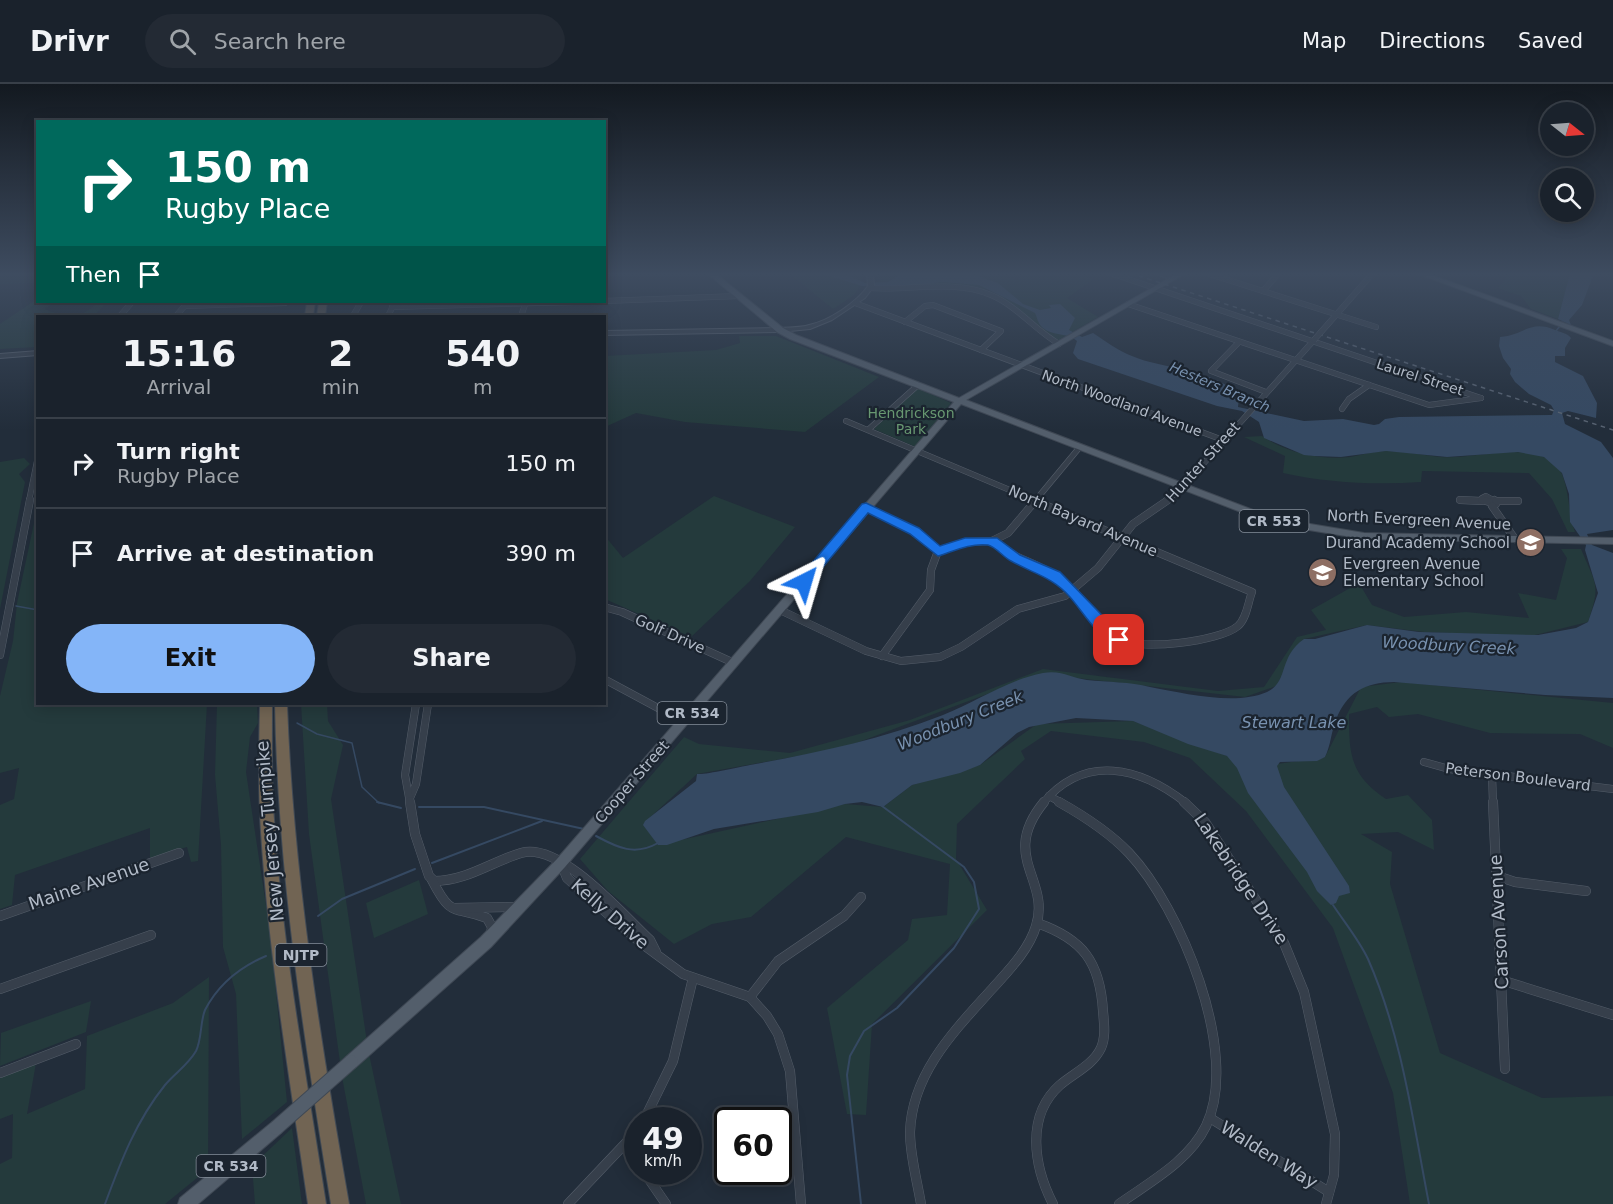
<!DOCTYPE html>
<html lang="en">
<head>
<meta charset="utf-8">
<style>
	body { margin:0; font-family:"DejaVu Sans",sans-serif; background:#232a34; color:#f1f3f6; height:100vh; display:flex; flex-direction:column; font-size:22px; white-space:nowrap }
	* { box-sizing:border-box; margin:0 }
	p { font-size:20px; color:#9fa4a9 }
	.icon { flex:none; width:33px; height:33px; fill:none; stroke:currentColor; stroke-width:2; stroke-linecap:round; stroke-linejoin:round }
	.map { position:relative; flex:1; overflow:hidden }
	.sheet { position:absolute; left:36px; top:231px; width:570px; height:390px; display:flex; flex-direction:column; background:#1a222c; border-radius:0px; box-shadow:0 3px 15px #0003,0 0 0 2px #383f48 }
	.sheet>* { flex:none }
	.guide { position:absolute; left:36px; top:36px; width:570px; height:183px; border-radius:0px; box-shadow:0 3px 15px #0003,0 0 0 2px #383f48; background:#00695c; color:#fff; overflow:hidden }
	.needle { width:39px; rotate:107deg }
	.tools { position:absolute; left:1540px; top:18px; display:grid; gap:12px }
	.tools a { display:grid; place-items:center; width:54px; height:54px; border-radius:50%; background:#1a222c; box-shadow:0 3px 15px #0003,0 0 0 2px #383f48; font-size:30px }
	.speed { position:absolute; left:624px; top:1023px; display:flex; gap:12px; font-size:30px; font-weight:700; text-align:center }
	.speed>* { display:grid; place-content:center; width:78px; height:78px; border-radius:50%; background:#1a222c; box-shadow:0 3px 15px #0003,0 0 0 2px #383f48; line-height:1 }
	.speed small { font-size:15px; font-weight:400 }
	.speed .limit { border:3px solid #111; border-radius:9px; background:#fff; color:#111 }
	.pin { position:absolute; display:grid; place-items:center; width:51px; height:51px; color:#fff; margin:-26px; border-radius:12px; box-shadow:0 3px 9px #0006 }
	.me { position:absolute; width:66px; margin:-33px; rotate:40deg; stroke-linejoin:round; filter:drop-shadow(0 0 4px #0008) }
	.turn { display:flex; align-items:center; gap:21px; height:126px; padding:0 30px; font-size:27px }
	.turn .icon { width:78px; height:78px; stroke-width:2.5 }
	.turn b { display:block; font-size:42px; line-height:51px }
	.then { display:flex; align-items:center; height:57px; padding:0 30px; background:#0003; gap:12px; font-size:22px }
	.eta { display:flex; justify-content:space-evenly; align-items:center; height:102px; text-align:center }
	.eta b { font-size:36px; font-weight:700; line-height:42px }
	.primary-button { display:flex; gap:12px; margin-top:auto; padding:12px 30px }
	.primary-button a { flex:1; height:69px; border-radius:36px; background:#84b5f8; color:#111; font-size:24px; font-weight:700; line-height:69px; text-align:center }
	.primary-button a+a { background:#232a34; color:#f1f3f6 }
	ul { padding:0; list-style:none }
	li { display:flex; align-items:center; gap:18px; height:90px; padding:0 30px; border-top:2px solid #383f48 }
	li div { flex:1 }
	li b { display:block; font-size:22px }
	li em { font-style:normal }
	header { display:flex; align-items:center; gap:36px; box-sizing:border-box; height:84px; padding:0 30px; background:#1a222c; border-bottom:2px solid #383f48 }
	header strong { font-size:28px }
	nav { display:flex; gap:33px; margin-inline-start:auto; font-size:21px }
	.search { width:420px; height:54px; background:#232a34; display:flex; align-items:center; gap:15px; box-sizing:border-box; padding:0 21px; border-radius:33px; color:#9fa4a9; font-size:22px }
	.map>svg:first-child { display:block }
	.green { fill:#243a3c }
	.water { fill:#354962 }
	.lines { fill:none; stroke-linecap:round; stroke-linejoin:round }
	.stream-far1 { stroke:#354962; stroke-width:1.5 }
	.stream { stroke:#354962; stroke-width:2 }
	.minor-far2-casing { stroke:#545d69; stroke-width:6 }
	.minor-far1-casing { stroke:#545d69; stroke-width:8 }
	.minor-casing { stroke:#545d69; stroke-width:10 }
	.tertiary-casing { stroke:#545d69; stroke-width:2 }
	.primary-casing { stroke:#3f4854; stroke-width:2 }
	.motorway-casing { stroke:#414a55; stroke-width:2 }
	.minor-far2 { stroke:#363f4b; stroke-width:5 }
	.minor-far1 { stroke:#363f4b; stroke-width:7 }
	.minor { stroke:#363f4b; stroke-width:9 }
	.tertiary { fill:#363f4b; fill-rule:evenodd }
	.primary { fill:#535e6b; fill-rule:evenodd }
	.motorway { fill:#716453; fill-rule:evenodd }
	.rail { stroke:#586372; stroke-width:1.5; stroke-dasharray:4.5 4.5; stroke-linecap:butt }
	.minor-bridge-casing { stroke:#545d69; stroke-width:6; stroke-linecap:butt }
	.primary-bridge-casing { stroke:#3f4854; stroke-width:16; stroke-linecap:butt }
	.minor-bridge { stroke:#363f4b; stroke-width:5 }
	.primary-bridge { stroke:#535e6b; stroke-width:14 }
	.route { fill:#1a73e8; stroke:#114b97; stroke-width:1.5 }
	.labels { text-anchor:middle; stroke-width:4.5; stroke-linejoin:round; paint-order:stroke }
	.far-street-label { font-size:14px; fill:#b1bac7; stroke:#1b242f }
	.far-water-label { font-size:14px; font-style:italic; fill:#7891af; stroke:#1b242f }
	.far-park-label { font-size:14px; fill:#689871; stroke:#1b242f }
	.shield { fill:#1b242f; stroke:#848d99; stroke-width:1.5 }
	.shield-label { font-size:14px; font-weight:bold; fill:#b1bac7 }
	.street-label { font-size:15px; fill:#b1bac7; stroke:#1b242f }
	.poi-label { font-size:15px; fill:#b1bac7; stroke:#1b242f; text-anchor:end }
	.water-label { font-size:16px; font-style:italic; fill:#7891af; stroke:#1b242f }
	.near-street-label { font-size:18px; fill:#b1bac7; stroke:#1b242f }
</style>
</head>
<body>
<header>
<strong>Drivr</strong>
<div class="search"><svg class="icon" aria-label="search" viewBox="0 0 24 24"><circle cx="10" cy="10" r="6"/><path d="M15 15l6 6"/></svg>Search here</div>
<nav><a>Map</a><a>Directions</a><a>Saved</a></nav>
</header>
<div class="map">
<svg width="1613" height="1120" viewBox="0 0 1613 1120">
	<rect width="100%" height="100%" fill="#222d3a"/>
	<g class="green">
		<polygon points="0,189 37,189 37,199 0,200"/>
		<path d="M 789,189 L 855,189 L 862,191 C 862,210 847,215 833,225 Z"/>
		<polygon points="889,189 983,189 1018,196 1025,189 1057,189 1076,195 1082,191 1094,195 1067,214 1098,233 1057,257 997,210 988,206 958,201 909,206 879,204 880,191"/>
		<polygon points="1505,189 1570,189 1558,235 1531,225 1521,212 1498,204 1509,191"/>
		<path d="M 37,215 L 38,218 L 55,218 L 45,225 C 56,230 71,234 83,229 C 93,225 95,217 107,218 L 94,232 L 38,232 L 37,263 L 0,265 L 0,240 Z"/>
		<polygon points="739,252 776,252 879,293 805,348 685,338 636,329 605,343 605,272 716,266 740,259"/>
		<polygon points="918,304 951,319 916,363 874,345"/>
		<path d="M 1262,352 C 1287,369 1320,376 1350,373 C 1362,371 1373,367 1386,367 C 1404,367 1422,371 1441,373 C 1474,376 1532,355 1557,382 C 1569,395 1568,430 1575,448 L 1568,448 L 1552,415 L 1529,389 L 1422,387 L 1421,398 C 1375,401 1328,399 1283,389 L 1285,372 L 1244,353 Z"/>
		<polygon points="24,374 30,380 19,390 25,398 0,525 0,378"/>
		<polygon points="714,412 795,443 750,497 691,553 605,515 605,452 623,474"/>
		<polygon points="37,425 38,620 207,620 198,777 191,778 187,763 150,774 150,744 15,791 12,821 0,825 0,721 14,715 19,684 0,689 0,612 13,557 17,519"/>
		<path d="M 1561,465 L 1581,465 C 1596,501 1601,500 1588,538 L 1531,552 L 1424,548 L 1367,541 L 1304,555 L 1276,602 L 1245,613 L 1041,590 L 843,664 L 697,690 L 644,739 L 658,761 L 845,720 L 883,723 L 912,701 L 980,681 L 1037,640 L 1133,637 L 1227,672 L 1278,680 L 1325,673 L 1361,603 L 1401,598 L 1613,619 L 1613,664 L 1580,650 L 1490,649 L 1418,630 L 1389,633 L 1377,623 L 1349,630 C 1349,670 1350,691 1386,715 L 1408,711 L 1432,736 L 1434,766 L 1398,748 L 1361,750 L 1392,768 L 1390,800 L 1440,969 L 1542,1014 L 1613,1012 L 1613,1120 L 1410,1120 L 1393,1009 L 1333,844 L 1246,727 L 1190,674 L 1144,658 L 1051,647 L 1021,667 L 1025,675 L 957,740 L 956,775 L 987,826 L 872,940 L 866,1031 L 847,1030 L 827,924 L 908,856 L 912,835 L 947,831 L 950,780 L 846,753 L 751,833 L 712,840 L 674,860 L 608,807 L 580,775 L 684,653 L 699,660 L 790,669 L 910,636 L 1043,585 L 1218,607 L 1264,603 L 1297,553 L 1326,546 L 1311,526 L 1359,499 L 1372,521 L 1404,533 L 1466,528 L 1529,534 L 1518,509 L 1556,516 L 1567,474 Z"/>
		<polygon points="217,620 257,620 258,639 250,653 246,688 270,848 287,1018 242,1055 236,910 223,863 221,761 215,691"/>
		<polygon points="301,620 327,620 328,637 343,661 331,715 368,965 401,1120 366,1120 342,993 309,750"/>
		<polygon points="419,796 428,830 374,854 366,819"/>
		<polygon points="209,893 208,1085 165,1120 0,1120 0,1080 12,1074 13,1030 0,1035 0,992 36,979 27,1030 85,1005 87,952 173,919"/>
		<polygon points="91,917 86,948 0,982 1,949"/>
		<polygon points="292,1044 302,1120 255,1120 252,1082"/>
	</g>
	<g class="water">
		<path d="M 820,189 L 843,189 L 865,199 L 888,198 L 903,189 L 972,190 L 998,199 L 1023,220 L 1040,226 L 1051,224 L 1049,221 L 1060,220 L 1075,234 L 1069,246 L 1082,253 L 1093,249 C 1105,257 1119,267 1132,272 C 1161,285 1221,286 1239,313 L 1238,323 L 1304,337 L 1343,335 L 1374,341 L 1379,340 L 1385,335 L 1399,333 L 1552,331 L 1554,326 L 1551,321 L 1529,310 L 1515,298 L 1510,290 L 1511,285 L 1503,274 L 1499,262 L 1500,253 C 1523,252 1530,235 1555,246 C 1562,249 1567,249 1571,254 L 1565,264 L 1565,272 L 1555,272 L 1555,278 L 1583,292 L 1597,319 L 1596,334 L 1568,327 L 1562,329 L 1565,340 L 1601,358 L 1613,374 L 1613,446 L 1587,450 L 1592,461 L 1613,469 L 1613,614 L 1545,611 L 1394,598 C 1365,598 1346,609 1336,636 C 1331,648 1331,661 1325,673 L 1317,677 L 1280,678 L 1277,682 L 1284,703 L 1349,802 L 1350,809 L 1339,812 L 1336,819 L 1331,821 L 1317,807 L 1307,788 L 1248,709 L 1237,684 L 1227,672 L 1188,660 L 1133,637 L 1076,634 L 1029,643 L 1017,649 L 980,681 L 960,689 L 912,701 L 883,723 L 862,718 L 845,720 L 818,728 L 714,745 L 667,761 L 658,761 L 643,741 L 645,737 L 696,697 L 697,690 C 705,691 739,683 750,681 C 815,669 880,656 943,631 C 976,618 1007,596 1043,589 C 1063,586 1070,594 1087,596 C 1108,598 1130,598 1150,603 C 1183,609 1235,622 1267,608 C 1289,598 1278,573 1304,555 L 1315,555 L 1367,541 L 1419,548 L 1538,551 L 1576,544 L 1588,538 L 1598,509 L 1585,466 L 1586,461 L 1570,438 L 1569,410 L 1562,389 L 1544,373 L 1518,368 L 1447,373 L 1386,367 L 1341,373 L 1314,372 L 1304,371 L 1264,354 L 1259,338 L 1242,327 L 1217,322 L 1078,275 L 1073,269 L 1077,257 C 1068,248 1051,253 1041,242 C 1038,239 1037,233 1035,229 L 979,201 L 941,198 L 923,201 L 862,202 Z"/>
		<polygon points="1570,189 1594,189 1582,221 1569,236 1571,241 1558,235"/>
	</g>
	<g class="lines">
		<g class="stream-far1">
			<polyline points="1556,247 1563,238"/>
			<polyline points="16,522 38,526"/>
			<polyline points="247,620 254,621"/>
			<polyline points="297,639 317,650 352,659 362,703 379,719"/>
		</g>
		<g class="stream">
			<polyline points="377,718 401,724"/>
			<polyline points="419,723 484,723 584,745"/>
			<path d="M 596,752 C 618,764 635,772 658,759"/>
			<polyline points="432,779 542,737"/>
			<path d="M 1333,821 C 1345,839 1359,856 1368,875 C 1402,952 1413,1038 1429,1120"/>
			<polyline points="318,832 342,815 415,785"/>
			<path d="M 105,1120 C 121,1077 136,1037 165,1001 C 175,989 188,981 196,967 C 202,955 200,938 205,926 C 218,901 240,883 266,872"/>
			<polyline points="861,1120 847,991 850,972 864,947 897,924 954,864 979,825 974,798 964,783 882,722"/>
		</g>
		<defs>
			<g id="minor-far2">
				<polyline points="1110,189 1481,314"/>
				<polyline points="1206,189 1376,243"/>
				<path d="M 870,204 C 910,207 953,195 991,211 C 1017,222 1035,246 1059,260"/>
				<polyline points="1263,207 1279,189"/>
				<polyline points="604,217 739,212"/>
				<polyline points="855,219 1223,356"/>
				<polyline points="1128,220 1429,321 1481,314"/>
				<polyline points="184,222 285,219"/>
				<polyline points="392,223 575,218"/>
				<polyline points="120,232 132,218"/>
				<polyline points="176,232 188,218"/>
				<polyline points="353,232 361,218"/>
				<polyline points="388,232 395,218"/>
				<polyline points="521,232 526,218"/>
				<polyline points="905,238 925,222 933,221 1001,247 981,266"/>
				<polyline points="1321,248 1373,189"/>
				<polyline points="1239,258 1211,287 1266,308"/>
				<polyline points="1342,325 1349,315 1369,301"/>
				<polyline points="846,337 1036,417"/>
				<polyline points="869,345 918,301"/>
				<polyline points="1460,416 1482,417"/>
				<polyline points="29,417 38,372"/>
				<polyline points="1035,417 1079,364"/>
				<polyline points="1165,417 1177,409 1314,256"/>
				<polyline points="1483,417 1482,414 1486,412 1495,417"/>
				<polyline points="1496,417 1518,417"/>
			</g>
			<g id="minor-far1">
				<polyline points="1460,416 1482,417"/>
				<polyline points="1482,416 1496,420 1494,416"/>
				<polyline points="1496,417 1518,417"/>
				<polyline points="1492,422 1515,455"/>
				<polyline points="866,423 915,447 938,467 965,458 992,457 1008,449 1036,416"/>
				<path d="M 992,457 C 1011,474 1036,478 1056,492 C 1080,509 1091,540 1117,555 C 1139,567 1219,558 1238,542 C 1247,534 1248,518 1252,508 L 1033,416"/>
				<polyline points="604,523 622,528 734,579"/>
				<polyline points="780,526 866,567 901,577 940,573 961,563 1018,525 1065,512 1098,484 1133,440 1168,416"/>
				<polyline points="0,571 30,416"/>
				<polyline points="882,572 930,506 931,486 938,467"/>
				<polyline points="604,595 684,638"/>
				<polyline points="1424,678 1449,685 1613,705"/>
				<polyline points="1492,691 1493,719"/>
				<polyline points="1049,712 1062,719"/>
				<polyline points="410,714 416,700 428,620"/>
				<polyline points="410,719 405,691 416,620"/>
				<path d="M 1043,719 C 1085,669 1140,683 1186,719"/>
			</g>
			<g id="minor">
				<path d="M 410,718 L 415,750 L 429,792 L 434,797 C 466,797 491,778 521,769 C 560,757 623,831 650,856 L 656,868"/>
				<path d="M 1059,718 C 1084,732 1109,748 1129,769 C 1180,823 1241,969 1206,1042 C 1189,1077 1150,1098 1119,1120"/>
				<polyline points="1184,718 1205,738 1284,859 1304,908 1335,1050 1334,1091 1326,1120"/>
				<polyline points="1493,718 1505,985"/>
				<polyline points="561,779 567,794 641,859 683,890 750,913 767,932 778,950 790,987 801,1120"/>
				<polyline points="1497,792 1515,798 1586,807"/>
				<path d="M 432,796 C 452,835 453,821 487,834 L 492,843 L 491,850"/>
				<polyline points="454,824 516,823"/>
				<polyline points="0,832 179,769"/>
				<path d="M 1037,839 C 1083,855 1100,878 1103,927 C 1104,939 1106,953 1101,964 C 1093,981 1074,989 1060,1001 C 1025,1032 1034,1083 1053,1120"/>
				<polyline points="1501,896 1613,931"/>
				<polyline points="0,905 151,851"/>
				<polyline points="750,913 778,877 844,832 861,813"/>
				<polyline points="0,989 76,960"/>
				<polyline points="1210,1034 1329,1108"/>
				<polyline points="644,1036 673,977 693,894"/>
				<polyline points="625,1064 638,1080"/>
				<polyline points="644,1088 666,1120"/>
				<polyline points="568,1120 638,1046"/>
				<path d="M 921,1120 C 917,1096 910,1072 910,1048 C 912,989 955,946 992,905 C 1008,887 1029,866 1036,842 C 1051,795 999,773 1044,718"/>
			</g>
			<g id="tertiary">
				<path d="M 867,189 L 873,189 L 874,202 L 865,214 L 832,236 L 810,245 L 780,248 L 604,251 L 604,247 L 780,244 C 789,243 800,244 809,241 C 829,237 857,218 868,202 Z"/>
				<polygon points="1155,189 1163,189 1176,195 1171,196"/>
				<polygon points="38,267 38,271 0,274 0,270"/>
			</g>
			<g id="primary">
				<polygon points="707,189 715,189 783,244 796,251 959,314 1178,189 1186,189 966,316 1274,434 1364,449 1613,454 1613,460 1364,455 1272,440 961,320 565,783 491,863 356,983 351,985 346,983 344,978 346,973 481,853 557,775 954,318 790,255 777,248"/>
				<polygon points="1416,189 1426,189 1613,257 1613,262"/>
				<polygon points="276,1036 281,1039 284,1044 281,1049 198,1120 178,1120 180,1114 271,1039"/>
			</g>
			<g id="motorway">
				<polygon points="307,218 315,218 313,232 305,232"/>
				<polygon points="319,218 327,218 325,232 317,232"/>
				<path d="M 260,620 L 272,620 C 272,663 271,705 275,748 C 284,873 307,996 326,1120 L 308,1120 C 290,996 269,873 261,748 C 258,705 259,663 260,620 Z"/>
				<path d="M 275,620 L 287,620 C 293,789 320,954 349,1120 L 331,1120 C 304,954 278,789 275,620 Z"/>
			</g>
		</defs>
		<use href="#minor-far2" class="minor-far2-casing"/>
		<use href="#minor-far1" class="minor-far1-casing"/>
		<use href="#minor" class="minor-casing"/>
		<use href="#tertiary" class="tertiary-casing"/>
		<use href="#primary" class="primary-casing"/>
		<use href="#motorway" class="motorway-casing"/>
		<use href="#minor-far2" class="minor-far2"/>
		<use href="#minor-far1" class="minor-far1"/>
		<use href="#minor" class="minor"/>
		<use href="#tertiary" class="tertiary"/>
		<use href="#primary" class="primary"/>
		<use href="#motorway" class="motorway"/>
		<polyline class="rail" points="1130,189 1613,346"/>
		<defs>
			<polyline id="minor-bridge" points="1314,256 1321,248"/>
			<polyline id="primary-bridge" points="276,1044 351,978"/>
		</defs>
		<use href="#minor-bridge" class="minor-bridge-casing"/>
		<use href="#primary-bridge" class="primary-bridge-casing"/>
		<use href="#minor-bridge" class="minor-bridge"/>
		<use href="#primary-bridge" class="primary-bridge"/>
	</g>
	<linearGradient id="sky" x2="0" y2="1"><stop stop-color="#131920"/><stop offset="0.55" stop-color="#3e4c60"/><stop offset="1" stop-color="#3e4c60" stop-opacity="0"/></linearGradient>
	<rect width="1613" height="346" fill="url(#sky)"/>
	<path class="route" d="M 866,419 L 919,444 L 940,462 L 965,454 L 997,454 L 1020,471 L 1060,488 L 1126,556 L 1119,562 C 1098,555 1084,529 1070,513 C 1053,493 1032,489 1011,477 C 1003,473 996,463 988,461 C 970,459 954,467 938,472 L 910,450 L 868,429 L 808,501 L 799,501 L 799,494 L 862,420 Z"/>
	<defs>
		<symbol id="school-disc" viewBox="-11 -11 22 22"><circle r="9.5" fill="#8d6e63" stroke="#1b242f"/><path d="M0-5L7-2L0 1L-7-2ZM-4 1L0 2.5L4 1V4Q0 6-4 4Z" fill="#fff"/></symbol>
	</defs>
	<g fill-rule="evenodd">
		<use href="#school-disc" x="1514" y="442" width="33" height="33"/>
		<use href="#school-disc" x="1306" y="472" width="33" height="33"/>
	</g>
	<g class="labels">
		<g class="far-street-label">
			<text transform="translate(1420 293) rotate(18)" y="5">Laurel Street</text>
			<text transform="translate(1122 319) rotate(20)" y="5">North Woodland Avenue</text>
		</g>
		<g class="far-water-label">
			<text transform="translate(1220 303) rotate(23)" y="5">Hesters Branch</text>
		</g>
		<g class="far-park-label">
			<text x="911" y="334">Hendrickson<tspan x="911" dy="16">Park</tspan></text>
		</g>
		<g class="shield">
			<rect x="1239.5" y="426" width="69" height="22" rx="4.5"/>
			<rect x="657.5" y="618" width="69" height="22" rx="4.5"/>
			<rect x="275.5" y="860" width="51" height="22" rx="4.5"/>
			<rect x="196.5" y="1071" width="69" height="22" rx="4.5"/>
		</g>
		<g class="shield-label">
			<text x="1274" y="442">CR 553</text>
			<text x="692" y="634">CR 534</text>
			<text x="301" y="876">NJTP</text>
			<text x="231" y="1087">CR 534</text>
		</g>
		<g class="street-label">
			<text transform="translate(1203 378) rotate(-48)" y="5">Hunter Street</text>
			<text transform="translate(1419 436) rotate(3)" y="5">North Evergreen Avenue</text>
			<text transform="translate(1083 437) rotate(23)" y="5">North Bayard Avenue</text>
			<text transform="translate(670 550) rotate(24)" y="5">Golf Drive</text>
			<text transform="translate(1518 693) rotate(7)" y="5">Peterson Boulevard</text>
			<text transform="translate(632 698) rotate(-49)" y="5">Cooper Street</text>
		</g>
		<g class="poi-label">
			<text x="1510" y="464">Durand Academy School</text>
			<text x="1343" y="485" text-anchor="start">Evergreen Avenue<tspan x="1343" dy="17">Elementary School</tspan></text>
		</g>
		<g class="water-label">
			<text transform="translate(1449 561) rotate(3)" y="6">Woodbury Creek</text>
			<text transform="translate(960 636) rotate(-22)" y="6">Woodbury Creek</text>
			<text x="1294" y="644">Stewart Lake</text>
		</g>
		<g class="near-street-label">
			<text transform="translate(270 747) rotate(-95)" y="6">New Jersey Turnpike</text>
			<text transform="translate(1241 795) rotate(56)" y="6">Lakebridge Drive</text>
			<text transform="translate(89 800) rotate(-19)" y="6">Maine Avenue</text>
			<text transform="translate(610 830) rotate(41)" y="6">Kelly Drive</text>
			<text transform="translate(1499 838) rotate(-93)" y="6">Carson Avenue</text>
			<text transform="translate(1269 1071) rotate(32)" y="6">Walden Way</text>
		</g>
	</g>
</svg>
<div class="tools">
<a><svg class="needle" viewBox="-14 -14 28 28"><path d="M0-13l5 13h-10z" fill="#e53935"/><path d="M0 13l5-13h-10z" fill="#9fa4a9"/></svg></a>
<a><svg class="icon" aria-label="search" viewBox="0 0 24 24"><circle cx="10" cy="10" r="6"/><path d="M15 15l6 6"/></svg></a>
</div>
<div class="speed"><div>49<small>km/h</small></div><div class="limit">60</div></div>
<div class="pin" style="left:1119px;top:556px;background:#d93025"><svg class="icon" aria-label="arrive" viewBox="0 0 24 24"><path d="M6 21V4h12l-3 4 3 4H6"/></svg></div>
<svg class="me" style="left:804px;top:498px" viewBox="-20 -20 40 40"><path d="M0-17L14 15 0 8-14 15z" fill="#1a73e8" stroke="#fff" stroke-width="4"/></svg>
<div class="guide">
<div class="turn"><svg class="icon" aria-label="right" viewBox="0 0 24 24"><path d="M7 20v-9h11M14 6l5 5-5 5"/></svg><div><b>150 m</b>Rugby Place</div></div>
<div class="then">Then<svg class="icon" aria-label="arrive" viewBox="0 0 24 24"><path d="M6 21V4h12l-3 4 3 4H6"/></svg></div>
</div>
<section class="sheet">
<div class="eta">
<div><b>15:16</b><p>Arrival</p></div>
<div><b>2</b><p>min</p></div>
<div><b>540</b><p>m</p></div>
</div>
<ul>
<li><svg class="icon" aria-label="right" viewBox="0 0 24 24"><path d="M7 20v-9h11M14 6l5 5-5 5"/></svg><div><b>Turn right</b><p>Rugby Place</p></div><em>150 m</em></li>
<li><svg class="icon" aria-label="arrive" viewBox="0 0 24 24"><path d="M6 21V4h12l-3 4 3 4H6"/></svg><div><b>Arrive at destination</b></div><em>390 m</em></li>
</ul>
<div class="primary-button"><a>Exit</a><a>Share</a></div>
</section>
</div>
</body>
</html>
